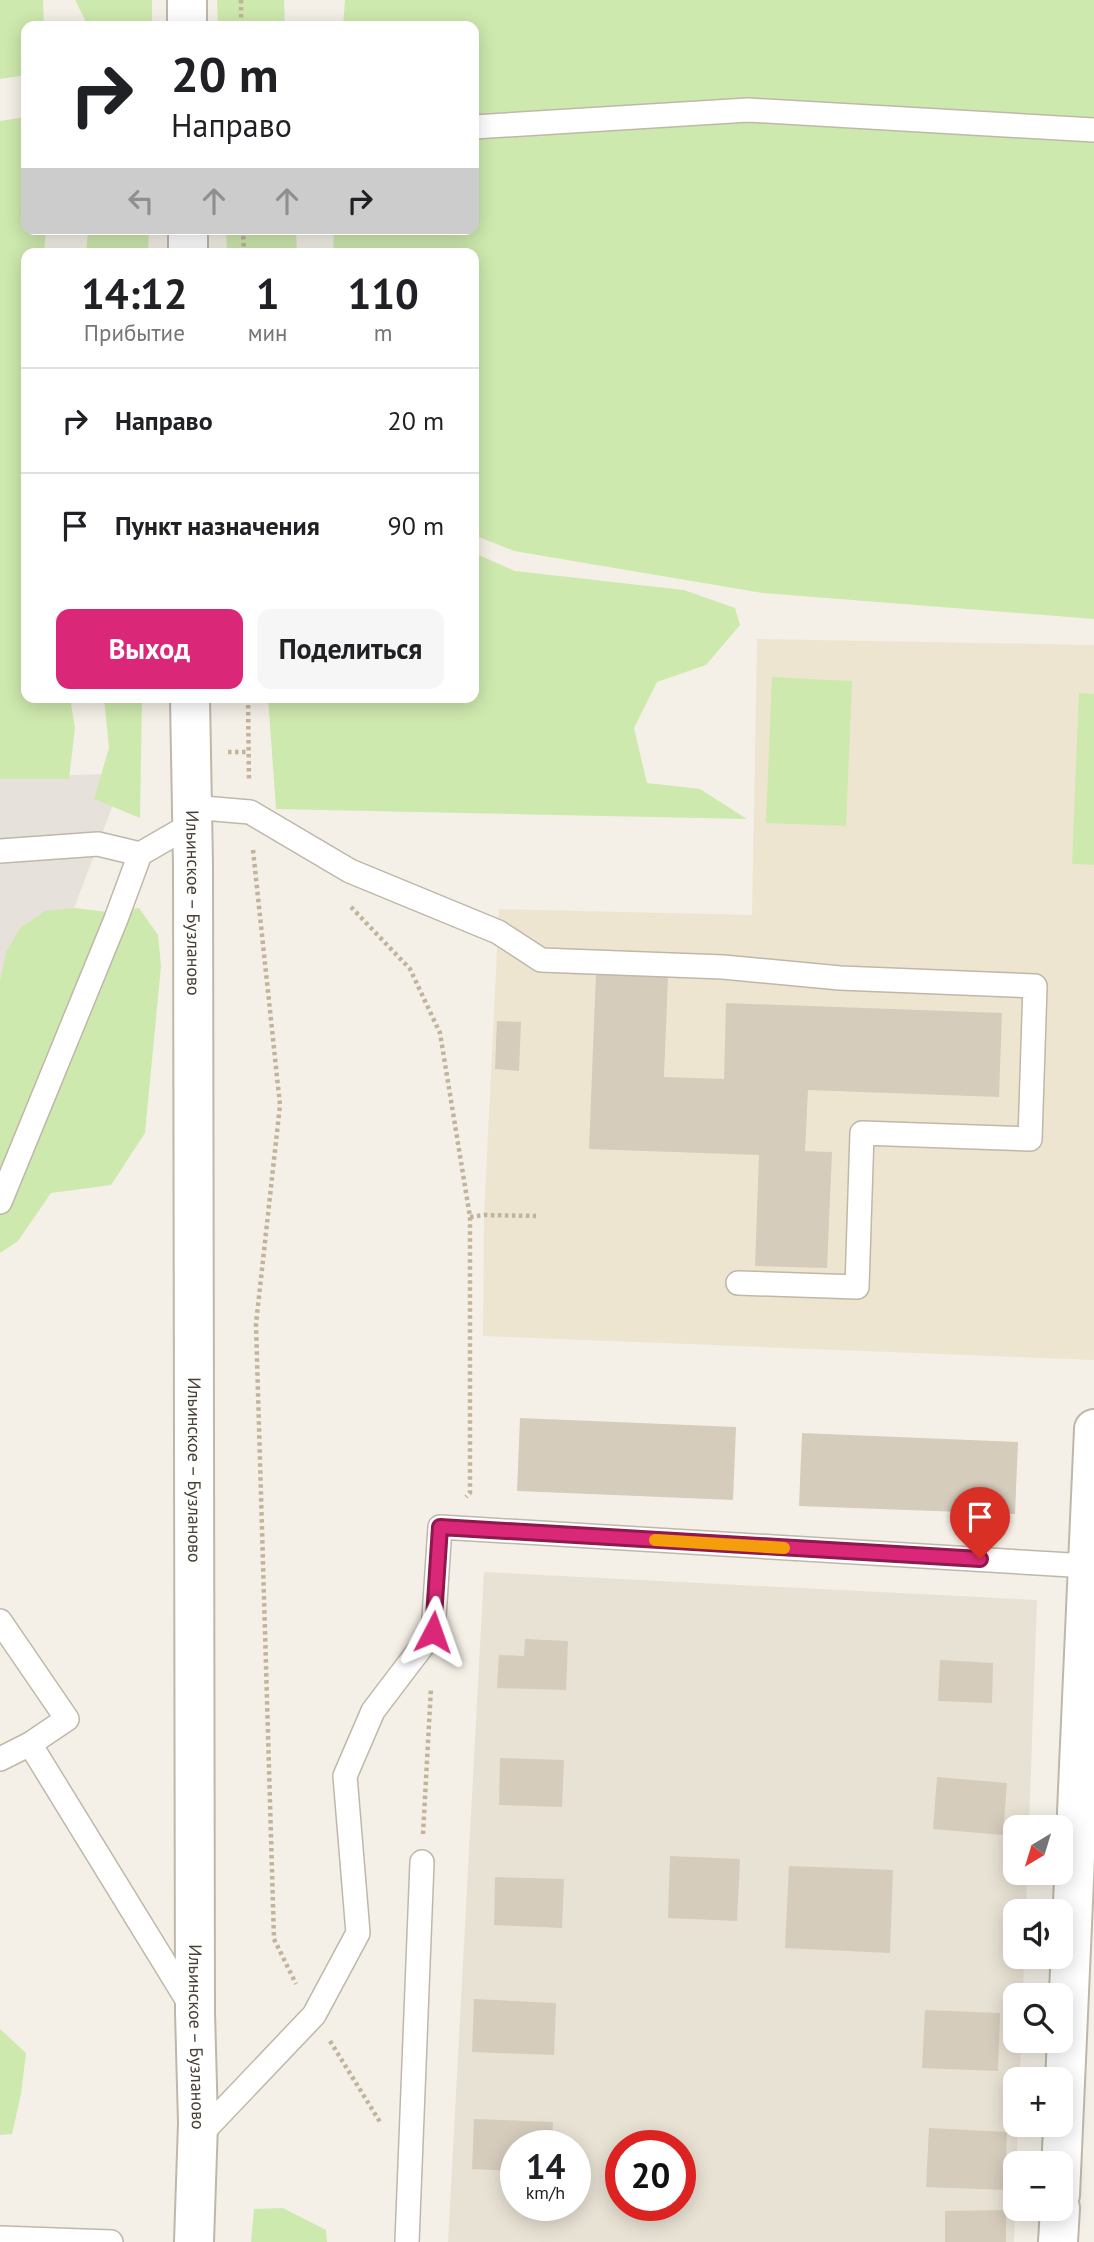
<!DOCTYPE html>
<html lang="ru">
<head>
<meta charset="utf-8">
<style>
	body { margin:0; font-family:"PT Sans",sans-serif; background:#f6f6f6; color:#202124; height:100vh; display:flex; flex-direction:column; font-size:26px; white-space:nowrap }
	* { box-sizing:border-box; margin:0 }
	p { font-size:23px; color:#757577 }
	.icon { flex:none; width:38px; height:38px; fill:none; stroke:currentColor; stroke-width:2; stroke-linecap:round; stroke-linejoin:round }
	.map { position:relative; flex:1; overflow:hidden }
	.details { position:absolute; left:21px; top:248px; width:458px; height:455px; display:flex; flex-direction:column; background:#fff; border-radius:14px; box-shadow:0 4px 18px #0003 }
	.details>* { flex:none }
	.top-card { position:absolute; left:21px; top:21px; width:458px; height:214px; border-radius:14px; box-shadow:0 4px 18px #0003; background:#fff; color:#202124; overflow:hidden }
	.needle { width:46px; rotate:218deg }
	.buttons { position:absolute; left:1003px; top:1815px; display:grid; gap:14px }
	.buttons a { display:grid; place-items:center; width:70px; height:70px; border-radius:14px; background:#fff; box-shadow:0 4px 18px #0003; font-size:35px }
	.speed { position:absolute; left:500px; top:2130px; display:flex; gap:14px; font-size:35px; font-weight:700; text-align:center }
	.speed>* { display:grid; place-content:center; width:91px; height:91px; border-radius:50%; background:#fff; box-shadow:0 4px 18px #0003; line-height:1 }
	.speed small { font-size:18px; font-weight:400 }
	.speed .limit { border:10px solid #d22; background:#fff; color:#111 }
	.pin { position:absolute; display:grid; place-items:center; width:60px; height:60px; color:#fff; margin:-72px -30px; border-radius:50% 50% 50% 0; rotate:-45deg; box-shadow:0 0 7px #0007 }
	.pin .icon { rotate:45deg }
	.me { position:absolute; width:77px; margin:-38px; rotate:4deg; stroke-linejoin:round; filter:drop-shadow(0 0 5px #0008) }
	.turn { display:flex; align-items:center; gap:24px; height:147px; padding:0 35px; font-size:32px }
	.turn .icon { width:91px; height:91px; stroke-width:2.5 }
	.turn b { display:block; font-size:49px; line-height:60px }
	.lanes { display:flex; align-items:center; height:66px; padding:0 35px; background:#0003; justify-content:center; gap:35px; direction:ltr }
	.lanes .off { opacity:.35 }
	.eta { display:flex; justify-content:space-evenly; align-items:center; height:119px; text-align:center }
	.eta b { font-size:42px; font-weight:700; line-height:49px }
	.primary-button { display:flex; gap:14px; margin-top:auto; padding:14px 35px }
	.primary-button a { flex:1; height:80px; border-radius:14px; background:#db2777; color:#fff; font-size:28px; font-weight:700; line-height:80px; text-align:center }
	.primary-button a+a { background:#f6f6f6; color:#202124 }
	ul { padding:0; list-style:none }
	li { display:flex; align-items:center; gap:21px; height:105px; padding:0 35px; border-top:2px solid #e0e0e0 }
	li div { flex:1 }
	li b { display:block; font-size:26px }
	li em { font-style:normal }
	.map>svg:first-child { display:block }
	.residential { fill:#e8e2d4; fill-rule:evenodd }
	.industrial { fill:#e6e1db }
	.education { fill:#ede5d0 }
	.green { fill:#cee9ae }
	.building { fill:#d5ccbc }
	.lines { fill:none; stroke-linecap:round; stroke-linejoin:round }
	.service-casing { stroke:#bfb8a9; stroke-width:26 }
	.minor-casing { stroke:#bfb8a9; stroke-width:42 }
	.tertiary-casing { stroke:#bfb8a9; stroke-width:42 }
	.path { stroke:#c1b49a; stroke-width:4.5; stroke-dasharray:3.5 3.5; stroke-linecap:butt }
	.service { stroke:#fff; stroke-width:23 }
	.minor { stroke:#fff; stroke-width:38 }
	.tertiary { stroke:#fff; stroke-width:38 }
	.route-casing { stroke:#8e194d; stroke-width:18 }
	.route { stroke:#db2777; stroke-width:12 }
	.slow { stroke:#f59e0b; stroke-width:12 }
	.labels { text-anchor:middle; stroke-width:6; stroke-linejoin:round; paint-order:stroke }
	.street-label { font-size:18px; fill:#474035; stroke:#fff }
</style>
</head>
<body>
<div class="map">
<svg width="1094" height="2242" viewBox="0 0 1094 2242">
	<rect width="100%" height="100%" fill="#f4f0e7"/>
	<path class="residential" d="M 484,1572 L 1037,1600 L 1029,1827 L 1015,1827 L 1015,1872 L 1027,1873 L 1026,1911 L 1015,1911 L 1015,1956 L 1024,1957 L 1023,1995 L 1015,1995 L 1015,2040 L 1021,2041 L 1020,2079 L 1015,2079 L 1015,2124 L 1018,2125 L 1014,2242 L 448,2242 ZM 516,2146 L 576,2146 L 576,2205 L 516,2205 ZM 621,2146 L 681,2146 L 681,2205 L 621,2205 Z"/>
	<polygon class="industrial" points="125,773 55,959 0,1045 0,778"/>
	<polygon class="education" points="757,639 1094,645 1094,1360 483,1336 484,1215 499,909 752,915"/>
	<g class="green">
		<polygon points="0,0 43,0 44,26 26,26 26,75 0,79"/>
		<polygon points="75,0 152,0 152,26 88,26"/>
		<polygon points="217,0 284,0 285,26 218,26"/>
		<polygon points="345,0 1094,0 1094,619 763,593 514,551 474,535 474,254 333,254 334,229 474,229 474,26 343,26"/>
		<polygon points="26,117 26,229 46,229 44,254 26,254 26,698 70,698 75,728 69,779 0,779 0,121"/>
		<polygon points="88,229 149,229 148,254 86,254"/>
		<polygon points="226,229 296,229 297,254 227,254"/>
		<polygon points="474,553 515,571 684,590 735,608 740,625 706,665 657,682 634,728 647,783 700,789 747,819 276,809 268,698 474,698"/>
		<polygon points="772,677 852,681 846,826 766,823"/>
		<polygon points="1079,693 1094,694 1094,865 1072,864"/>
		<polygon points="104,698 142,698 140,818 94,799 109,748"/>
		<polygon points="75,908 107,912 139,908 158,935 161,966 145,1133 111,1185 51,1193 18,1241 0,1253 0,982 6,952 20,928 45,911"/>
		<polygon points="0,2029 26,2053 21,2094 12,2134 0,2135"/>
		<polygon points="283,2208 326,2230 327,2242 251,2242 254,2209"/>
	</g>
	<g class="building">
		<polygon points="596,974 668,976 664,1077 724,1079 726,1003 1002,1013 999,1097 808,1090 805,1151 832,1152 827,1268 755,1266 759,1155 589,1149"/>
		<polygon points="497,1021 521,1022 519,1071 495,1069"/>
		<polygon points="520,1418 736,1427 733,1500 517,1491"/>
		<polygon points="802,1433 1018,1442 1015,1514 799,1506"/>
		<polygon points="525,1639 568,1641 566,1690 497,1688 499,1655 524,1656"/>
		<polygon points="940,1660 993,1663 992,1703 938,1701"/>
		<polygon points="500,1758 564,1760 562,1807 499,1805"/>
		<polygon points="937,1777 1007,1783 1003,1835 933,1829"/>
		<polygon points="670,1856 740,1859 737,1921 668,1918"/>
		<polygon points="789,1866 893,1870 890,1953 785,1948"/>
		<polygon points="495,1877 564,1879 562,1928 494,1925"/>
		<polygon points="474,1999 556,2003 554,2055 472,2052"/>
		<polygon points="925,2010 1000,2013 998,2071 922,2068"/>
		<polygon points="474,2119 553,2122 552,2146 516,2146 516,2171 472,2169"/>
		<polygon points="929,2128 1007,2132 1005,2190 926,2187"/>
		<polygon points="1006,2210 1006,2242 945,2242 945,2211"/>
	</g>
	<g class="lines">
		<defs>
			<g id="service">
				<polyline points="474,127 748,110 1094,130"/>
				<polyline points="191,807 250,812 350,871 498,932 541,960 723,967 840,978 1035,986 1030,1139 862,1133 857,1287 738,1283"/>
				<polyline points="0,851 98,844 140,854"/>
				<polyline points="0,1202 116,919 140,854 192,824"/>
				<polyline points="0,1621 67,1719 30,1744 191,2006"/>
				<polyline points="0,1759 30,1744"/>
				<polyline points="198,2137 314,2015 358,1933 345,1776 373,1711 433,1632 440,1527 1088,1566"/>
				<polyline points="0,2238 111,2242"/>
				<polyline points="407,2242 422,1862"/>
			</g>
			<g id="minor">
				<polyline points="1060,2195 1094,1429"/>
				<polyline points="1058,2242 1060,2208"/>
			</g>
			<g id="tertiary">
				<polyline points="187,0 187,26"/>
				<polyline points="188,229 188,254"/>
				<path id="s1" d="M 190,698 L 193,865 L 195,2012 L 198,2123 L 194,2242"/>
			</g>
		</defs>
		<use href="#service" class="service-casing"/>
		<use href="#minor" class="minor-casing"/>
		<use href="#tertiary" class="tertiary-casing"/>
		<g class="path">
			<polyline points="241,0 241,26"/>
			<polyline points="243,229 244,254"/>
			<polyline points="248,698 249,781"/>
			<polyline points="228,752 249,752"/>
			<polyline points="253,850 280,1105 256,1324 274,1939 296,1984"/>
			<polyline points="351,907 410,969 440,1033 470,1217 470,1493 466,1497"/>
			<polyline points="470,1217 484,1215 536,1216"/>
			<polyline points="423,1834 431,1688"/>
			<polyline points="330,2041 380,2122"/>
		</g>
		<use href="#service" class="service"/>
		<use href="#minor" class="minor"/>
		<use href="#tertiary" class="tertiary"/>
	</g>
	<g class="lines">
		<defs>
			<polyline id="route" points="433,1632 440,1527 980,1559"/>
		</defs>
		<use href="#route" class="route-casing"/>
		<use href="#route" class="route"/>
		<polyline class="slow" points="655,1540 784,1548"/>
	</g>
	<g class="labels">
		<g class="street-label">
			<text dy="6" stroke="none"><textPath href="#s1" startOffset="205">Ильинское – Бузланово</textPath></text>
			<text dy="6" stroke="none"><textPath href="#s1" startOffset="772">Ильинское – Бузланово</textPath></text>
			<text dy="6" stroke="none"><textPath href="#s1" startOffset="1339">Ильинское – Бузланово</textPath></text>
		</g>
	</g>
</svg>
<div class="buttons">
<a><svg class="needle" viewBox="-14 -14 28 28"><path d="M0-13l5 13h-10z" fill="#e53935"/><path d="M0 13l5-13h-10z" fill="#757577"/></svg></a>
<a><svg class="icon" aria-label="sound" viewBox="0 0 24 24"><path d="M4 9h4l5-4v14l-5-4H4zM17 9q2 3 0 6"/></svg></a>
<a><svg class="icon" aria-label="search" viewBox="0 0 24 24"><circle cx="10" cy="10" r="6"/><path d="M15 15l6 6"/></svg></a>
<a>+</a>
<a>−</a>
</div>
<div class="speed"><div>14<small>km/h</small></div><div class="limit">20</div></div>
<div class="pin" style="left:980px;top:1559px;background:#d93025"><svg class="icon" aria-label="arrive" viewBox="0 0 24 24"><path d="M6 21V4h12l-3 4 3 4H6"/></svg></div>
<svg class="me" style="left:433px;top:1632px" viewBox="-20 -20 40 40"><path d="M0-17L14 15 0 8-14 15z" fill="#db2777" stroke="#fff" stroke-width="4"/></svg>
<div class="top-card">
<div class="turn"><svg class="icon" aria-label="right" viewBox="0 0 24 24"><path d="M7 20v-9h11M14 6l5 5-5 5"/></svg><div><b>20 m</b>Направо</div></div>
<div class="lanes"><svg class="icon off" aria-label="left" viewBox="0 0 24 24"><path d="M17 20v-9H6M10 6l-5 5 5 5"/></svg><svg class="icon off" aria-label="ahead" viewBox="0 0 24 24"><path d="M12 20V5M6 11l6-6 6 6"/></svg><svg class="icon off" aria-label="ahead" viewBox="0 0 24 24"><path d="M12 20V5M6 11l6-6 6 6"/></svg><svg class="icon" aria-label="right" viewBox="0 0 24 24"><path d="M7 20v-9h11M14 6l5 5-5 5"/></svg></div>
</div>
<section class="details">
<div class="eta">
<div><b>14:12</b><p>Прибытие</p></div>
<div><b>1</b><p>мин</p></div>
<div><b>110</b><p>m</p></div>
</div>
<ul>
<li><svg class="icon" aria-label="right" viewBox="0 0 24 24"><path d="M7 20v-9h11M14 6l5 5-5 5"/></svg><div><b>Направо</b></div><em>20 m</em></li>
<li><svg class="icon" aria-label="arrive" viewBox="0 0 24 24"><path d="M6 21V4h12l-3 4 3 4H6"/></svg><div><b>Пункт назначения</b></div><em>90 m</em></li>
</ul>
<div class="primary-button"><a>Выход</a><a>Поделиться</a></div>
</section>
</div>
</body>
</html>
